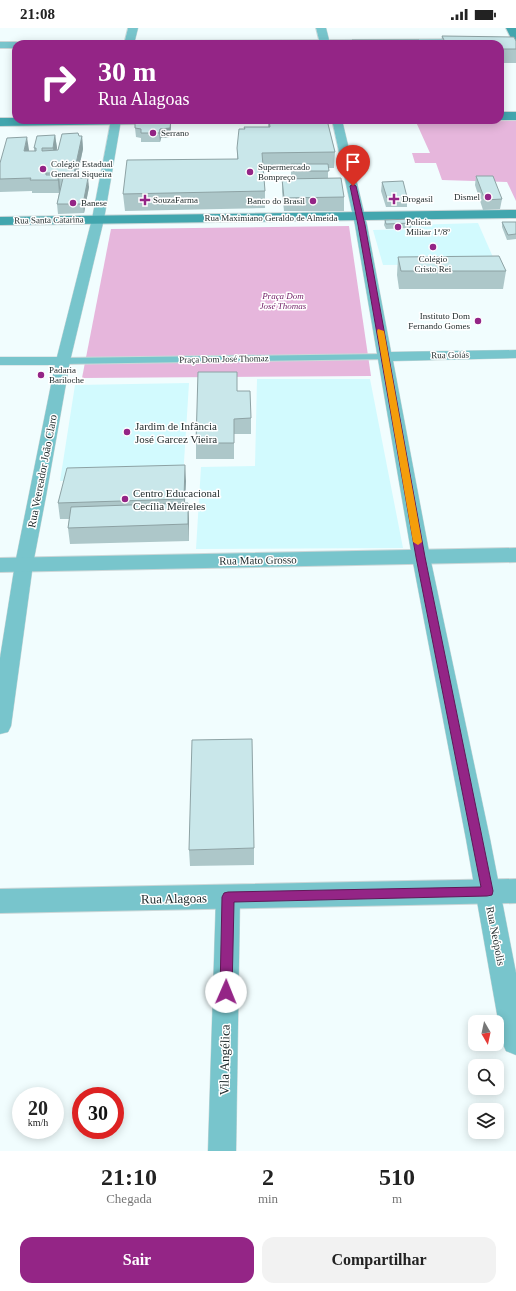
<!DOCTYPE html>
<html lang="pt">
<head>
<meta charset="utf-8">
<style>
	body { margin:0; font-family:"Times New Roman",serif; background:#f2f2f2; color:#222; height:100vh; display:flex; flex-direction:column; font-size:15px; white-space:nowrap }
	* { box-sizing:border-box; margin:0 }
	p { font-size:13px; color:#767676 }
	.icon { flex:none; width:22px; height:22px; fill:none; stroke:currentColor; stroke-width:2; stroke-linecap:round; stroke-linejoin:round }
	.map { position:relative; height:1123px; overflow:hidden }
	.drawer { display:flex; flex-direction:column; background:#fff; flex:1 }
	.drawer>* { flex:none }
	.guide { position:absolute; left:12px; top:12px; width:492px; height:84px; border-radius:12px; box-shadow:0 2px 10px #0003; background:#942586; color:#fff; overflow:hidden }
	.needle { width:26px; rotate:171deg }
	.fabs { position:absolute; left:468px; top:987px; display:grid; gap:8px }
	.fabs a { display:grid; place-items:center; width:36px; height:36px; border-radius:8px; background:#fff; box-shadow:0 2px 10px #0003; font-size:20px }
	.speed { position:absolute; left:12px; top:1059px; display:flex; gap:8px; font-size:20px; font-weight:700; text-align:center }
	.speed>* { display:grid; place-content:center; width:52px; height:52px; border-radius:50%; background:#fff; box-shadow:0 2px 10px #0003; line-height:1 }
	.speed small { font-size:10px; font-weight:400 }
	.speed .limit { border:6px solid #d22; background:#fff; color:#111 }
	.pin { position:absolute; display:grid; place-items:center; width:34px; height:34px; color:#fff; margin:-41px -17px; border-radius:50% 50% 50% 0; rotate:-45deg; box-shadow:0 0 4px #0007 }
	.pin .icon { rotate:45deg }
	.me { position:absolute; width:44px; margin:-22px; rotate:1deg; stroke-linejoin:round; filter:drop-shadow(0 0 3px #0008) }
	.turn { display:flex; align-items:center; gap:14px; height:84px; padding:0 20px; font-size:18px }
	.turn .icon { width:52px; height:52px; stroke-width:2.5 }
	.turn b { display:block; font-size:28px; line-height:34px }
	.eta { display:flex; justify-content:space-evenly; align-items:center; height:68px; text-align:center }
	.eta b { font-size:24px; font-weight:600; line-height:28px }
	.cta { display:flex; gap:8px; margin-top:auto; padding:8px 20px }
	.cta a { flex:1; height:46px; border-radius:12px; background:#942586; color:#fff; font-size:16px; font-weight:600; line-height:46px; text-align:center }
	.cta a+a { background:#f2f2f2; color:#222 }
	.status { display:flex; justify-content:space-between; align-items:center; height:28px; padding:0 20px; background:#fff; direction:ltr }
	.status svg { height:11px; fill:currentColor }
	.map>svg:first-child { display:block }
	.built { fill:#d2fafe }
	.green { fill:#e6b6dc }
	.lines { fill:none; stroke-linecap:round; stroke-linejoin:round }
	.pedestrian-casing { stroke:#cbd7d8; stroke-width:2 }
	.minor-casing { stroke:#cbd7d8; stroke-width:1 }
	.tertiary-casing { stroke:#cbd7d8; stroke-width:2 }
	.secondary-casing { stroke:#cbd7d8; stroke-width:2 }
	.pedestrian { fill:#78c5cc; fill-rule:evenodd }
	.minor { fill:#78c5cc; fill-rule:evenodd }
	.tertiary { fill:#78c5cc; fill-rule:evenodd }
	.secondary { fill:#42a6ae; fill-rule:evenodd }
	.wall { fill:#adc7c9 }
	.shaded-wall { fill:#8da2a4 }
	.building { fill:#c9e7ea; stroke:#8da2a4 }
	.route { fill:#942586; stroke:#601857 }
	.slow { fill:#f59e0b }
	.poi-dot { fill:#942586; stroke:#fff; stroke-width:1.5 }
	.labels { text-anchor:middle; stroke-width:3; stroke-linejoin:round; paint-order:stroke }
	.far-poi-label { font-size:9px; fill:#1d2829; stroke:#fff; text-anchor:start }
	.far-street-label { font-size:9px; fill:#1d2829; stroke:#fff }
	.far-park-label { font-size:9px; font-style:italic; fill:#75256a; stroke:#fff }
	.poi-label { font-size:11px; fill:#1d2829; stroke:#fff; text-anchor:start }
	.street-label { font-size:11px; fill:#1d2829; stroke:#fff }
	.near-street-label { font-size:13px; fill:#1d2829; stroke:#fff }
</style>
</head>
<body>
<div class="status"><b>21:08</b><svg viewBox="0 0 49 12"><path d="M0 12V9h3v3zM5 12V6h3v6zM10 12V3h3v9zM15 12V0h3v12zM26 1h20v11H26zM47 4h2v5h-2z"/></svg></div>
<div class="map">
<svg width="516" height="1123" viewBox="0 0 516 1123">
	<rect width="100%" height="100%" fill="#f1fdfe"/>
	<g class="built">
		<polygon points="478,195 496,236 383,237 373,202 412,201 411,197"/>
		<polygon points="257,351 370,351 403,520 196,521 201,439 255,438"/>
		<polygon points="189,355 183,450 60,453 75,357"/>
	</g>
	<g class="green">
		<polygon points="516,93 516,173 507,154 442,152 436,135 415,135 412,125 430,125 416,94"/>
		<polygon points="349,198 371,348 82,350 111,201"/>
	</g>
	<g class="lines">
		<defs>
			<polygon id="pedestrian" points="385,326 390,329 389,331 63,336 57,333 63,330"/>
			<g id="minor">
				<polygon points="128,0 138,0 134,16 124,16"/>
				<polygon points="316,0 326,0 330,16 320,16"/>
				<polygon points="111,92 121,92 104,191 70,333 46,468 33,536 11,698 8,704 0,706 0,630 15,536 55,337 0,337 0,329 57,329 92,191"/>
				<polygon points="332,92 342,92 367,197 391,324 516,322 516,330 393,333 430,529 490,811 516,945 516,1027 506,1023 502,1014 466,811 412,529 355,197"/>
				<polygon points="228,858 237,862 240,869 236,1123 208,1123 216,869 219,862"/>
			</g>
			<g id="tertiary">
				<polygon points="516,11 516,17 153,16 158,13"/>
				<polygon points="0,14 16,14 21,16 16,16 16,20 0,20"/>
				<polygon points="516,520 516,534 0,544 0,530"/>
				<polygon points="516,851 516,875 0,885 0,861"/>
			</g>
			<g id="secondary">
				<polygon points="506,0 516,0 516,13 512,12"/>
				<rect x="500" y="84" width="16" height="8"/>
				<polygon points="0,90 16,90 16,92 144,92 142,95 138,96 0,98"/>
				<polygon points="516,182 516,190 0,197 0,189"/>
			</g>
		</defs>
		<use href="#pedestrian" class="pedestrian-casing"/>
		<use href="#minor" class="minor-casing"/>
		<use href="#tertiary" class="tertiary-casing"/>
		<use href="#secondary" class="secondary-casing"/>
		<use href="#pedestrian" class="pedestrian"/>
		<use href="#minor" class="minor"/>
		<use href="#tertiary" class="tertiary"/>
		<use href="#secondary" class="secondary"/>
	</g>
	<g class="wall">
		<polygon points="442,8 516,13 516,35 500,35 500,16 441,16"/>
		<polygon points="171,92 171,99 170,109 161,110 160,114 141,114 141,110 136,109 135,100"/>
		<polygon points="268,92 327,92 335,124 334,140 328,140 328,150 344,169 344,183 284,183 282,164 282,151 291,151 291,141 263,141 265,163 265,180 125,183 123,166 237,131 237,120 244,101 244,99 268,99"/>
		<polygon points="55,107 57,120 56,122 58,122 79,108 82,108 83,121 77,150 89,159 84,185 58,186 57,176 59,165 32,165 32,163 0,164 0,135 29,122 29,123 34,123 34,120"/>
		<polygon points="476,148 502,171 500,181 483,182 475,157"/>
		<polygon points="382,154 407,169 407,179 386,179 381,163"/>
		<polygon points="385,192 412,195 411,200 386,201 384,197"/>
		<polygon points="502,194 516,194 516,211 507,212 502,199"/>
		<polygon points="398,229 506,243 503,261 399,261 397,247"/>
		<polygon points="237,363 251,390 251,406 234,406 234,431 196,431 196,415"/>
		<polygon points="186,453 185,475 188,475 189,513 70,516 68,500 69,491 60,491 58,475"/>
		<polygon points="254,820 254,837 190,838 189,822"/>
	</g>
	<g class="shaded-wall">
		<polygon points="171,92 171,99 170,109 161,110 160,114 159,105 160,101"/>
		<polygon points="55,107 57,120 55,133 53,120"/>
		<polygon points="82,108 83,121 75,158 74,145"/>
		<polygon points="27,109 29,122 26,136 24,123"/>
		<polygon points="59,147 60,160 59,165 58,152"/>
		<polygon points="88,150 89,159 84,185 83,176"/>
		<polygon points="185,437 186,453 184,487 184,471"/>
		<polygon points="188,475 189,491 189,513 188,496"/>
	</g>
	<g class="building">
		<polygon points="442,8 514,9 516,13 516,21 500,21 500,16 446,16"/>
		<polygon points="352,12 419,12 421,16 353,16"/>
		<polygon points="135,92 171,92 170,100 160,101 159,105 141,105 141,101 135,100"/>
		<polygon points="269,92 327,92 335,124 262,125 265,163 123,166 127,132 238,131 237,120 239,101 245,101 244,99 270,99"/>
		<polygon points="78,105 79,108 82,108 74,145 46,145 46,147 59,147 58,152 30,152 31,150 0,151 0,135 7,110 27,109 24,123 36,123 36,120 34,120 37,108 55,107 53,120 42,120 42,123 58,122 62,106"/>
		<polygon points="291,136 328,136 329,143 292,143"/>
		<polygon points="476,148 493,148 502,171 485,172"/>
		<polygon points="63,150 88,150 83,176 57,176"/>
		<polygon points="341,150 344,169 284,170 282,151"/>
		<polygon points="403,153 407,169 387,170 382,154"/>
		<polygon points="410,191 412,195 386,196 385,192"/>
		<polygon points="502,194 516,194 516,206 508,207"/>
		<polygon points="499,228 506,243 401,243 398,229"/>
		<polygon points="198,344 237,344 237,363 250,363 251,390 234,391 234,415 196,415"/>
		<polygon points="185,437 184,471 58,475 67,440"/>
		<polygon points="188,475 188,496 68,500 71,479"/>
		<polygon points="252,711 254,820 189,822 192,712"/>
	</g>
	<polygon class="route" points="353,156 356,158 365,197 425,529 493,863 492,867 487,868 234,874 232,964 230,968 226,970 221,968 220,964 222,869 224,865 228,864 481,859 416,529 358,197 350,158"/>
	<polygon class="slow" points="378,301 384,303 422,514 418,517 413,514 377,303"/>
	<g class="poi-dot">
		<circle cx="153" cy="105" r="4"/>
		<circle cx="43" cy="141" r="4"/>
		<circle cx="250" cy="144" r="4"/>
		<circle cx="488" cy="169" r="4"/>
		<path d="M392 165h4v4h4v4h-4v4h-4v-4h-4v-4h4z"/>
		<path d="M143 166h4v4h4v4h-4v4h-4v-4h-4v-4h4z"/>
		<circle cx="313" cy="173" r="4"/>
		<circle cx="73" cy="175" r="4"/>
		<circle cx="398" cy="199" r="4"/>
		<circle cx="433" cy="219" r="4"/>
		<circle cx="478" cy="293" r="4"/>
		<circle cx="41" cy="347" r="4"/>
		<circle cx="127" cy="404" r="4"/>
		<circle cx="125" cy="471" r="4"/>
	</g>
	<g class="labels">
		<g class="far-poi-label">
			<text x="161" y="108">Serrano</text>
			<text x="51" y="139">Colégio Estadual<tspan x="51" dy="10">General Siqueira</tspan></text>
			<text x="258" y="142">Supermercado<tspan x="258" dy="10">Bompreço</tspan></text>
			<text x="480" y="172" text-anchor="end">Dismel</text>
			<text x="402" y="174">Drogasil</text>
			<text x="153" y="175">SouzaFarma</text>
			<text x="305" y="176" text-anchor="end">Banco do Brasil</text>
			<text x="81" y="178">Banese</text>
			<text x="406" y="197">Policia<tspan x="406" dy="10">Militar 1ª/8º</tspan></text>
			<text x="433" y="234" text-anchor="middle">Colégio<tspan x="433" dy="10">Cristo Rei</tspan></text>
			<text x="470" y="291" text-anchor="end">Instituto Dom<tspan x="470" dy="10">Fernando Gomes</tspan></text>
			<text x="49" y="345">Padaria<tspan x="49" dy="10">Bariloche</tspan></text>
		</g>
		<g class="far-street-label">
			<text x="271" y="193">Rua Maximiano Geraldo de Almeida</text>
			<text transform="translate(49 192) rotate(-1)" y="3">Rua Santa Catarina</text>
			<text transform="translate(450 327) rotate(-1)" y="3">Rua Goiás</text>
			<text transform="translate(224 331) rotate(-1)" y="3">Praça Dom José Thomaz</text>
		</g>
		<g class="far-park-label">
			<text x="283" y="271">Praça Dom<tspan x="283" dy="10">José Thomas</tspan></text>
		</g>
		<g class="poi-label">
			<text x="135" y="402">Jardim de Infância<tspan x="135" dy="13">José Garcez Vieira</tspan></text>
			<text x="133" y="469">Centro Educacional<tspan x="133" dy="13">Cecília Meireles</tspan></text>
		</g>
		<g class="street-label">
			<text transform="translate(42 443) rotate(-79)" y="4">Rua Veereador João Claro</text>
			<text transform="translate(258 532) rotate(-1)" y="4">Rua Mato Grosso</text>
			<text transform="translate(496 908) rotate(79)" y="4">Rua Neópolis</text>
		</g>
		<g class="near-street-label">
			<text transform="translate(174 870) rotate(-1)" y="5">Rua Alagoas</text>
			<text transform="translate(224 1032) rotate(-89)" y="5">Vila Angélica</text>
		</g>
	</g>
</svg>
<div class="fabs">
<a><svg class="needle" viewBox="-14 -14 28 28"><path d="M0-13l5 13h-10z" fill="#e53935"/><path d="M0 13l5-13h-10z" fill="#767676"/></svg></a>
<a><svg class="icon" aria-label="search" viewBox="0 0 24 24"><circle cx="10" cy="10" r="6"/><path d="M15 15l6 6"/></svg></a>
<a><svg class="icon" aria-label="layers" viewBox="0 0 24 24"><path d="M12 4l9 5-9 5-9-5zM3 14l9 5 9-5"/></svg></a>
</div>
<div class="speed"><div>20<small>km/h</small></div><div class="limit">30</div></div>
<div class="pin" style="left:353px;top:158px;background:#d93025"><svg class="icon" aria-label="arrive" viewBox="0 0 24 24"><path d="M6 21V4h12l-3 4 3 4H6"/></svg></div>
<svg class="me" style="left:226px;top:964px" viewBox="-20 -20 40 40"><circle r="19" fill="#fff"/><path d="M0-13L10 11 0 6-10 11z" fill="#942586"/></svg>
<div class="guide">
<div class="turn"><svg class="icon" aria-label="right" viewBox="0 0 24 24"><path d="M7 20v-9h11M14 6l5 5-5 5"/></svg><div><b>30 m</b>Rua Alagoas</div></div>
</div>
</div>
<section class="drawer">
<div class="eta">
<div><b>21:10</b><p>Chegada</p></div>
<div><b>2</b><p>min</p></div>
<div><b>510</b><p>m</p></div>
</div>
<div class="cta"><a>Sair</a><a>Compartilhar</a></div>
</section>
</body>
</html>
